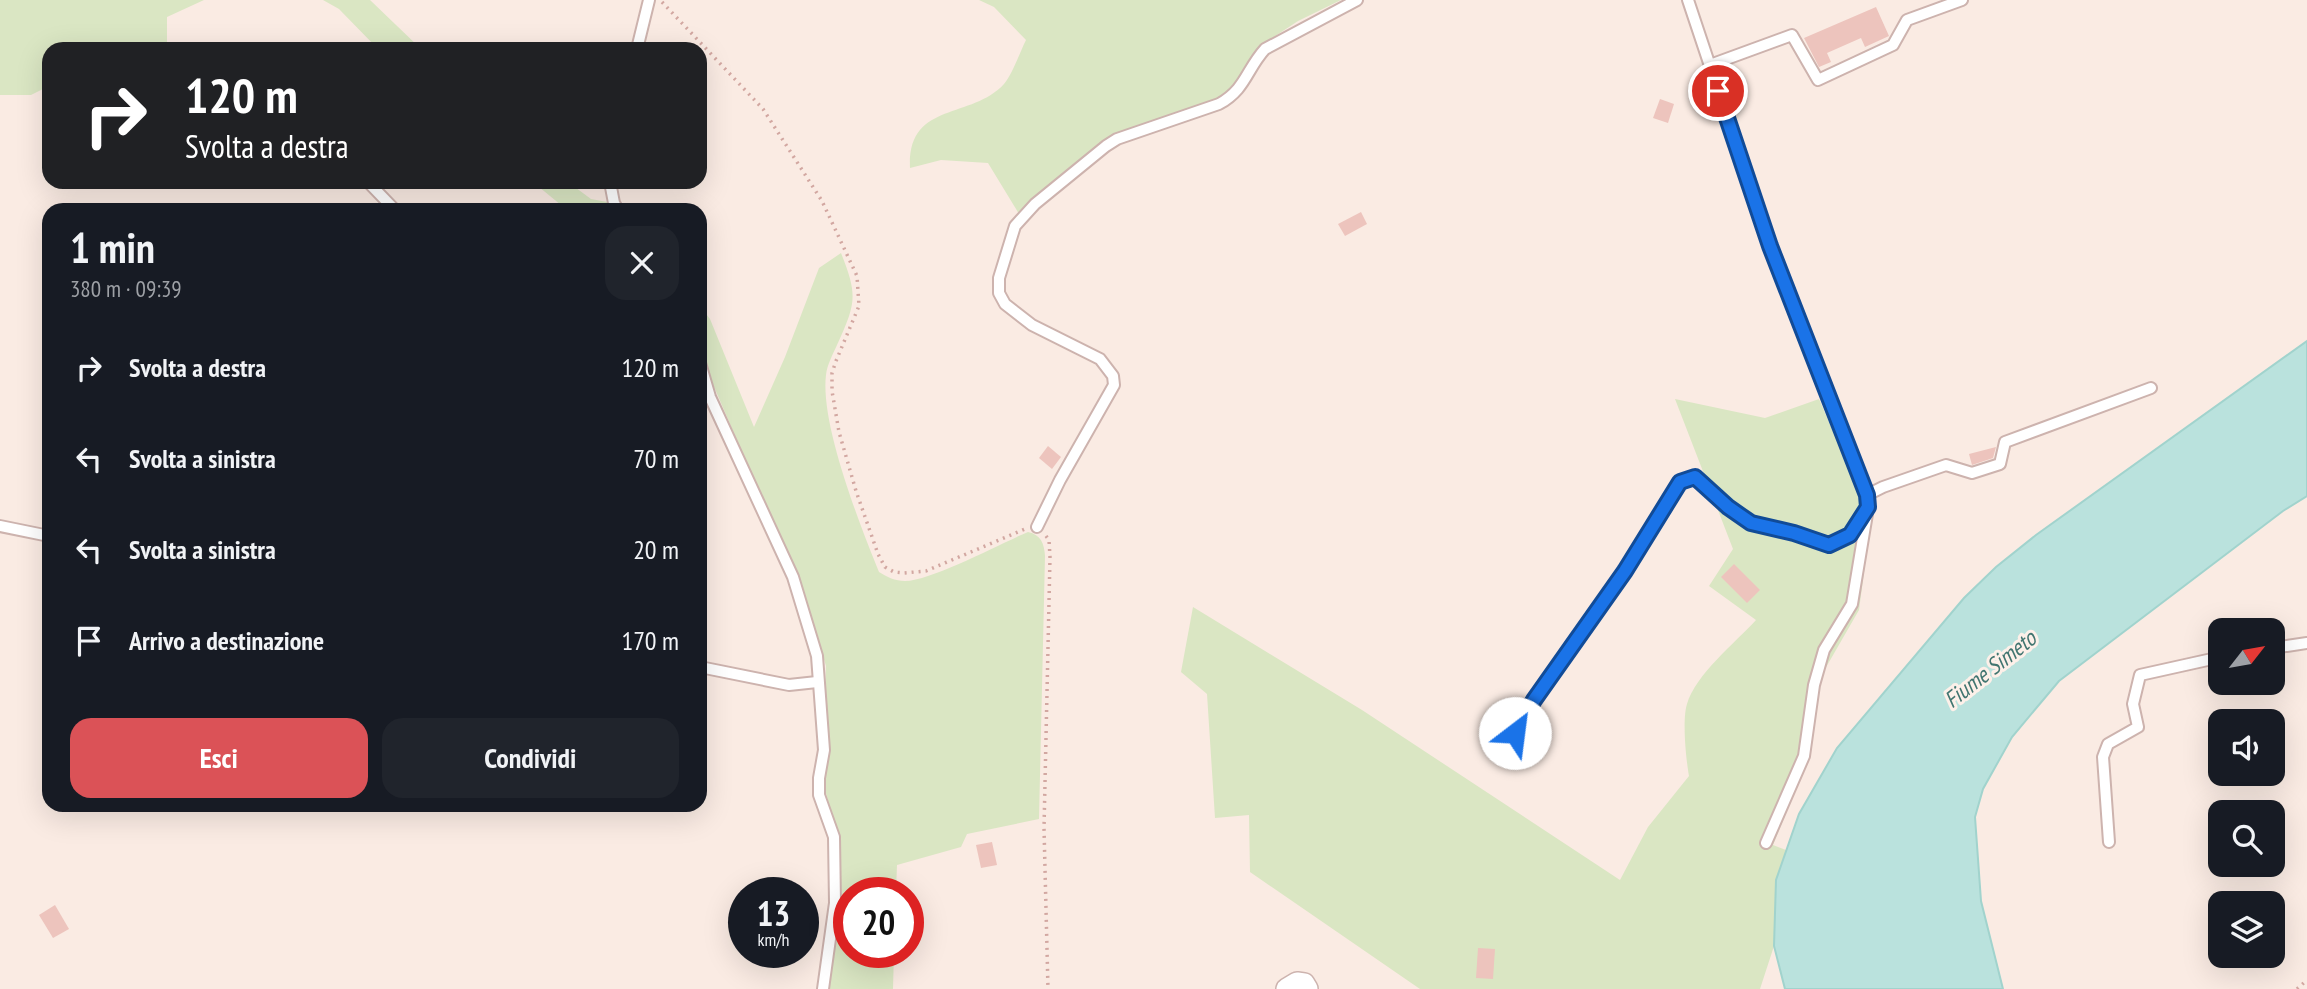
<!DOCTYPE html>
<html lang="it">
<head>
<meta charset="utf-8">
<style>
	body { margin:0; font-family:"PT Sans Narrow",sans-serif; background:#20242c; color:#f1f3f6; height:100vh; display:flex; flex-direction:column; font-size:26px; white-space:nowrap }
	* { box-sizing:border-box; margin:0 }
	p { font-size:23px; color:#9ea1a6 }
	.icon { flex:none; width:38px; height:38px; fill:none; stroke:currentColor; stroke-width:2; stroke-linecap:round; stroke-linejoin:round }
	.map { position:relative; flex:1; overflow:hidden }
	.panel { position:absolute; left:42px; top:203px; width:665px; height:609px; display:flex; flex-direction:column; background:#171b24; border-radius:21px; box-shadow:0 7px 28px #0002 }
	.panel>* { flex:none }
	.banner { position:absolute; left:42px; top:42px; width:665px; height:147px; border-radius:21px; box-shadow:0 7px 28px #0002; background:#202124; color:#fff; overflow:hidden }
	.needle { width:46px; rotate:59deg }
	.buttons { position:absolute; left:2208px; top:618px; display:grid; gap:14px }
	.buttons a { display:grid; place-items:center; width:77px; height:77px; border-radius:14px; background:#171b24; box-shadow:0 7px 28px #0002; font-size:35px }
	.speed { position:absolute; left:728px; top:877px; display:flex; gap:14px; font-size:35px; font-weight:700; text-align:center }
	.speed>* { display:grid; place-content:center; width:91px; height:91px; border-radius:50%; background:#171b24; box-shadow:0 7px 28px #0002; line-height:1 }
	.speed small { font-size:18px; font-weight:400 }
	.speed .limit { border:10px solid #d22; background:#fff; color:#111 }
	.pin { position:absolute; display:grid; place-items:center; width:60px; height:60px; color:#fff; margin:-30px; border:4px solid #fff; border-radius:50%; box-shadow:0 2px 7px #0007 }
	.me { position:absolute; width:77px; margin:-38px; rotate:30deg; stroke-linejoin:round; filter:drop-shadow(0 0 5px #0008) }
	.turn { display:flex; align-items:center; gap:24px; height:147px; padding:0 28px; font-size:32px }
	.turn .icon { width:91px; height:91px; stroke-width:2.5 }
	.turn b { display:block; font-size:49px; line-height:60px }
	.round { display:grid; place-items:center; flex:none; width:74px; height:74px; border-radius:21px; background:#20242c }
	.summary { display:flex; align-items:center; justify-content:space-between; height:119px; padding:0 28px }
	h1 { font-size:42px; font-weight:600; line-height:52px }
	.cta { display:flex; gap:14px; margin-top:auto; padding:14px 28px }
	.cta a { flex:1; height:80px; border-radius:21px; background:#db5257; color:#fff; font-size:28px; font-weight:600; line-height:80px; text-align:center }
	.cta a+a { background:#20242c; color:#f1f3f6 }
	ul { padding:0; list-style:none }
	li { display:flex; align-items:center; gap:21px; height:91px; padding:0 28px }
	li div { flex:1 }
	li b { display:block; font-size:26px }
	li em { font-style:normal }
	.map>svg:first-child { display:block }
	.green { fill:#dae6c3 }
	.water { fill:#bae2dd; stroke:#a1d3cd; stroke-width:2 }
	.building { fill:#edc4bd }
	.lines { fill:none; stroke-linecap:round; stroke-linejoin:round }
	.lane-casing { stroke:#cdb3ae; stroke-width:14 }
	.street-casing { stroke:#cdb3ae; stroke-width:24 }
	.path { stroke:#d2a7a1; stroke-width:3.5; stroke-dasharray:2 5; stroke-linecap:butt }
	.lane { stroke:#fff; stroke-width:10 }
	.street { stroke:#fff; stroke-width:21 }
	.route-casing { stroke:#114b97; stroke-width:18 }
	.route { stroke:#1a73e8; stroke-width:12 }
	.labels { text-anchor:middle; stroke-width:6; stroke-linejoin:round; paint-order:stroke }
	.water-label { font-size:23px; font-style:italic; fill:#417570; stroke:#fdf0e9 }
</style>
</head>
<body>
<div class="map">
<svg width="2307" height="989" viewBox="0 0 2307 989">
	<rect width="100%" height="100%" fill="#faebe3"/>
	<g class="green">
		<polygon points="0,0 204,0 167,17 167,46 151,49 49,49 49,86 31,95 0,95"/>
		<polygon points="323,0 370,0 421,49 378,49 339,9"/>
		<path d="M 979,0 L 1341,0 L 1298,21 L 1260,46 L 1253,55 L 1237,86 L 1216,100 L 1116,135 L 1019,214 L 988,163 L 941,160 L 910,168 C 907,101 971,120 1004,84 C 1012,75 1020,52 1026,40 L 994,7 Z"/>
		<polygon points="533,182 568,182 591,199 629,206 631,210 567,210"/>
		<path d="M 841,253 C 858,296 856,303 837,345 C 833,354 827,365 826,375 C 820,424 860,525 879,572 C 887,577 895,581 905,581 C 933,580 999,544 1028,532 C 1041,535 1044,543 1045,556 L 1039,819 L 967,834 L 961,847 L 897,865 L 896,892 L 849,892 L 849,952 L 894,952 L 893,989 L 827,989 L 842,901 L 838,837 L 822,779 L 826,666 L 799,577 L 760,494 L 712,382 L 700,346 L 700,306 L 710,319 L 754,427 L 785,357 L 819,268 Z"/>
		<path d="M 1675,399 L 1765,418 L 1819,399 L 1858,489 L 1861,509 L 1873,504 L 1859,610 L 1821,676 L 1808,760 L 1773,845 L 1786,850 L 1776,880 L 1774,946 L 1760,989 L 1420,989 L 1250,872 L 1249,815 L 1215,818 L 1207,694 L 1181,672 L 1193,607 L 1362,710 L 1620,880 L 1648,827 L 1689,776 C 1686,759 1682,720 1687,704 C 1696,674 1735,643 1756,620 L 1709,586 L 1733,549 Z"/>
	</g>
	<polygon class="water" points="2307,341 2307,496 2283,511 2059,681 2012,737 1983,789 1975,817 1981,901 2003,989 1785,989 1774,946 1776,880 1799,814 1837,748 1964,598 1996,567 2036,535"/>
	<g class="building">
		<polygon points="1876,7 1889,36 1865,47 1861,38 1827,53 1831,62 1819,67 1804,38"/>
		<polygon points="1660,99 1674,104 1668,123 1653,118"/>
		<polygon points="1361,212 1367,224 1345,236 1338,224"/>
		<polygon points="1048,446 1061,457 1052,469 1039,458"/>
		<polygon points="1996,447 1993,458 1972,465 1969,454"/>
		<polygon points="1734,564 1760,590 1747,603 1721,577"/>
		<polygon points="992,842 997,865 981,868 976,845"/>
		<polygon points="55,905 69,929 53,938 39,915"/>
		<polygon points="1478,948 1495,949 1493,979 1476,978"/>
	</g>
	<g class="lines">
		<defs>
			<g id="lane">
				<polyline points="637,49 649,0"/>
				<polyline points="1710,65 1792,35 1818,80 1893,45 1907,20 1962,0"/>
				<polyline points="368,182 395,210"/>
				<polyline points="610,182 614,203 618,210"/>
				<polyline points="700,363 710,397 793,577 817,656 824,750 819,778 819,795 834,837 835,903 823,989"/>
				<polyline points="1867,495 1883,487 1946,465 1972,473 2000,464 2005,442 2151,388"/>
				<polyline points="0,526 49,536"/>
				<path d="M 1037,527 L 1060,480 L 1114,385 L 1113,376 L 1100,359 L 1032,325 L 1005,304 L 999,293 L 999,278 L 1015,226 L 1035,204 L 1106,146 L 1117,139 L 1219,104 C 1246,89 1246,70 1265,49 L 1357,0"/>
				<polyline points="2273,648 2307,643"/>
				<polyline points="700,667 789,685 817,682"/>
				<polyline points="1515,733 1534,700 1625,571 1680,482 1695,477 1728,507 1751,523 1794,533 1829,545 1850,535 1868,507 1867,495 1770,246 1688,0"/>
				<polyline points="2109,842 2103,757 2108,744 2138,727 2133,704 2140,675 2221,657"/>
				<polyline points="1766,843 1804,756 1814,685 1824,650 1852,604 1867,514"/>
			</g>
			<polyline id="street" points="1287,989 1297,983 1304,984 1307,989"/>
		</defs>
		<use href="#lane" class="lane-casing"/>
		<use href="#street" class="street-casing"/>
		<g class="path">
			<polyline points="662,2 763,109 822,201 857,276 859,306 836,361 832,373 832,391 839,432 856,491 878,554 885,567 894,572 904,573 926,571 1025,529"/>
			<polyline points="1046,536 1049,540 1050,557 1044,828 1048,989"/>
			<polyline points="2297,989 2307,980"/>
		</g>
		<use href="#lane" class="lane"/>
		<use href="#street" class="street"/>
	</g>
	<g class="lines">
		<defs>
			<polyline id="route" points="1515,733 1534,700 1625,571 1680,482 1695,477 1728,507 1751,523 1794,533 1829,545 1850,535 1868,507 1867,495 1770,246 1718,91"/>
		</defs>
		<use href="#route" class="route-casing"/>
		<use href="#route" class="route"/>
	</g>
	<g class="labels">
		<g class="water-label">
			<text transform="translate(1990 669) rotate(-38)" y="8">Fiume Simeto</text>
		</g>
	</g>
</svg>
<div class="buttons">
<a><svg class="needle" viewBox="-14 -14 28 28"><path d="M0-13l5 13h-10z" fill="#e53935"/><path d="M0 13l5-13h-10z" fill="#9ea1a6"/></svg></a>
<a><svg class="icon" aria-label="sound" viewBox="0 0 24 24"><path d="M4 9h4l5-4v14l-5-4H4zM17 9q2 3 0 6"/></svg></a>
<a><svg class="icon" aria-label="search" viewBox="0 0 24 24"><circle cx="10" cy="10" r="6"/><path d="M15 15l6 6"/></svg></a>
<a><svg class="icon" aria-label="layers" viewBox="0 0 24 24"><path d="M12 4l9 5-9 5-9-5zM3 14l9 5 9-5"/></svg></a>
</div>
<div class="speed"><div>13<small>km/h</small></div><div class="limit">20</div></div>
<div class="pin" style="left:1718px;top:91px;background:#d93025"><svg class="icon" aria-label="arrive" viewBox="0 0 24 24"><path d="M6 21V4h12l-3 4 3 4H6"/></svg></div>
<svg class="me" style="left:1515px;top:733px" viewBox="-20 -20 40 40"><circle r="19" fill="#fff"/><path d="M0-13L10 11 0 6-10 11z" fill="#1a73e8"/></svg>
<div class="banner">
<div class="turn"><svg class="icon" aria-label="right" viewBox="0 0 24 24"><path d="M7 20v-9h11M14 6l5 5-5 5"/></svg><div><b>120 m</b>Svolta a destra</div></div>
</div>
<section class="panel">
<div class="summary"><div><h1>1 min</h1><p>380 m · 09:39</p></div><a class="round"><svg class="icon" aria-label="close" viewBox="0 0 24 24"><path d="M6 6l12 12M18 6L6 18"/></svg></a></div>
<ul>
<li><svg class="icon" aria-label="right" viewBox="0 0 24 24"><path d="M7 20v-9h11M14 6l5 5-5 5"/></svg><div><b>Svolta a destra</b></div><em>120 m</em></li>
<li><svg class="icon" aria-label="left" viewBox="0 0 24 24"><path d="M17 20v-9H6M10 6l-5 5 5 5"/></svg><div><b>Svolta a sinistra</b></div><em>70 m</em></li>
<li><svg class="icon" aria-label="left" viewBox="0 0 24 24"><path d="M17 20v-9H6M10 6l-5 5 5 5"/></svg><div><b>Svolta a sinistra</b></div><em>20 m</em></li>
<li><svg class="icon" aria-label="arrive" viewBox="0 0 24 24"><path d="M6 21V4h12l-3 4 3 4H6"/></svg><div><b>Arrivo a destinazione</b></div><em>170 m</em></li>
</ul>
<div class="cta"><a>Esci</a><a>Condividi</a></div>
</section>
</div>
</body>
</html>
